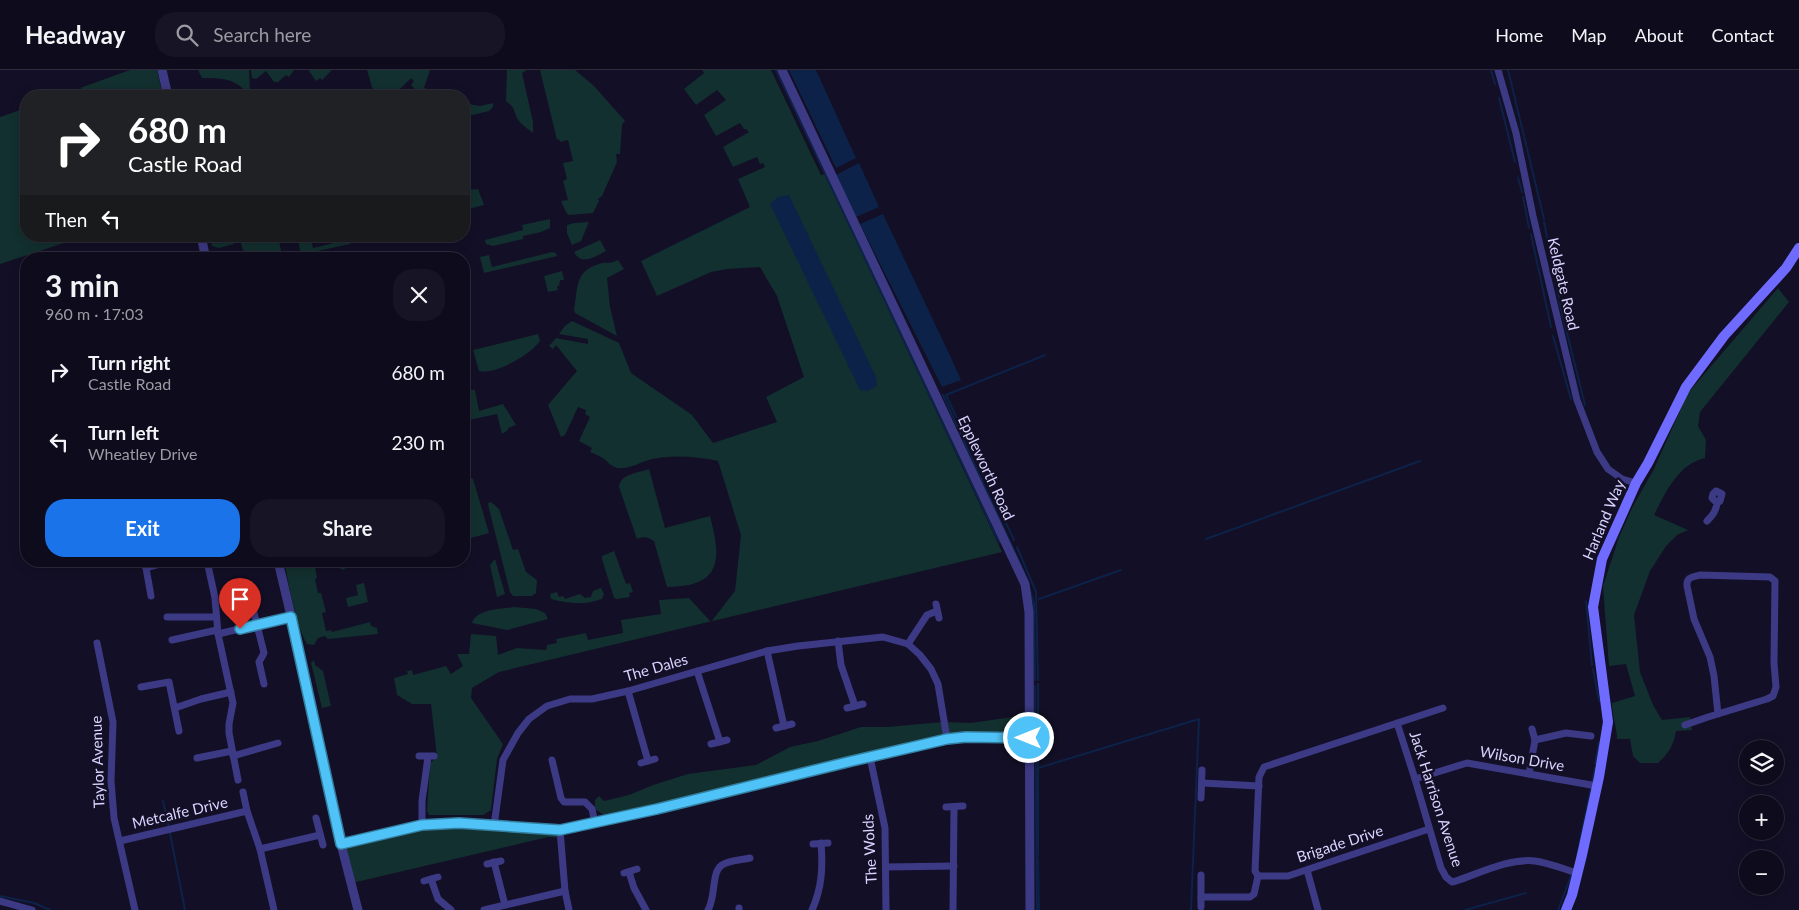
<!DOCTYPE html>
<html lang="en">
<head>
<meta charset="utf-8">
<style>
	body { margin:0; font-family:Lato,sans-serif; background:#171425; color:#f1f3f6; height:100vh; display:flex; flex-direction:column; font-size:19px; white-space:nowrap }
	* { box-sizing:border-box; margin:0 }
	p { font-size:16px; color:#9b9ba3 }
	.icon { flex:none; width:28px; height:28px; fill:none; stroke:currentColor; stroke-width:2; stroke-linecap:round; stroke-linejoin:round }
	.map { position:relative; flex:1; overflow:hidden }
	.panel { position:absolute; left:20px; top:182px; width:450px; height:315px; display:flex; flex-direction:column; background:#0e0b1c; border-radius:20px; box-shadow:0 2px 12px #0003,0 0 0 1px #2e2b3b }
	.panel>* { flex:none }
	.guide { position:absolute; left:20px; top:20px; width:450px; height:152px; border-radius:20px; box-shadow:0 2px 12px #0003,0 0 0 1px #2e2b3b; background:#202124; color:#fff; overflow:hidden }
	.controls { position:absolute; left:1739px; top:670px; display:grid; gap:10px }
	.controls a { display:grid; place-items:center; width:45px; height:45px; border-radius:50%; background:#0e0b1c; box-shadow:0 2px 12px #0003,0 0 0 1px #2e2b3b; font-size:25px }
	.pin { position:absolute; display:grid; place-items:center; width:42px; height:42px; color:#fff; margin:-51px -21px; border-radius:50% 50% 50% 0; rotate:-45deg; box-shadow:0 0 5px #0007 }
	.pin .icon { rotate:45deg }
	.me { position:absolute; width:55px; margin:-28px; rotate:270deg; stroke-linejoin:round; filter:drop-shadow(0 0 4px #0008) }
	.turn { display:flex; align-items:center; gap:18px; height:105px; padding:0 25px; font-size:22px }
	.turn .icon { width:65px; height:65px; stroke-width:2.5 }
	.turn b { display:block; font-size:35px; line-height:42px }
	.then { display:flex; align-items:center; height:48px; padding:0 25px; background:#0003; gap:10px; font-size:19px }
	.round { display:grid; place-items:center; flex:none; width:52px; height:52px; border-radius:20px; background:#171425 }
	.head { display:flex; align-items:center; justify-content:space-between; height:85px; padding:0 25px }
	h1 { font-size:30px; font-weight:700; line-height:38px }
	.action { display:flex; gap:10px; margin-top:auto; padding:10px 25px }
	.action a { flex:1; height:58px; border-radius:20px; background:#1a73e8; color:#fff; font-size:20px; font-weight:700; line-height:58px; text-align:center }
	.action a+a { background:#171425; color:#f1f3f6 }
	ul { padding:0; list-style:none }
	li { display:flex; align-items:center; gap:15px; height:70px; padding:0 25px }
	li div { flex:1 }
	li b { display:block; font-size:19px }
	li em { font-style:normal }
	header { display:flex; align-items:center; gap:30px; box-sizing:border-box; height:70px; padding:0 25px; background:#0e0b1c; border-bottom:1px solid #2e2b3b }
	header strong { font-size:24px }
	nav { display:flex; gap:28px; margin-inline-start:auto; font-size:18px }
	.search { width:350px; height:45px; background:#171425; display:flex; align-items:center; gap:12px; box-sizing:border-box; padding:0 18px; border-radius:20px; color:#9b9ba3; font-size:19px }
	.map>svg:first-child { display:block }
	.green { fill:#12302f }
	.water { fill:#0c2248 }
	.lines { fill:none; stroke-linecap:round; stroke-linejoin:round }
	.stream { stroke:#0c2248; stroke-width:2 }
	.minor { stroke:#3d3a85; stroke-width:7 }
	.tertiary { stroke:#3d3a85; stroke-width:9 }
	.secondary { stroke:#6f6bff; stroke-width:10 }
	.route-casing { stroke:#337fa1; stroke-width:12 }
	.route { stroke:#4fc3f7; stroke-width:9 }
	.labels { text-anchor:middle; stroke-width:5; stroke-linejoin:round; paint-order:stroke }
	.street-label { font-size:15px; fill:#d9d4ff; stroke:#130f26 }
</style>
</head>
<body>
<header>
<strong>Headway</strong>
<div class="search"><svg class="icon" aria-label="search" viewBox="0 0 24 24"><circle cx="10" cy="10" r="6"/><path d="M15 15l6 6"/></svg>Search here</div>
<nav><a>Home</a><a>Map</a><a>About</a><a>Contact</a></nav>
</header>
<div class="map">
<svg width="1799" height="840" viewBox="0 0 1799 840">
	<rect width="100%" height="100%" fill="#130f26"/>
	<g class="green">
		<polygon points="130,0 157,0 163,26 103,26 80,18"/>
		<path d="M 198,0 L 249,0 L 250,22 L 248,24 C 235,8 221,8 202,8 Z"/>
		<polygon points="251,0 294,0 289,7 286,5 278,12 274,12 266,1 256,9 252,8"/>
		<polygon points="310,0 332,0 322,10 320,8 316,11 309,1"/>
		<polygon points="367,0 430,0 424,18 454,26 422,26 411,15 414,11 411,8 395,24 397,26 377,26 372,17"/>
		<path d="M 507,0 L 527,0 L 522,3 L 533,52 L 533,63 C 528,59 520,54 517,48 C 513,39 515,38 506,31 Z"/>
		<polygon points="540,0 575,0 594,16 625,51 622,54 620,84 616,84 617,92 602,126 598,129 599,131 593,143 569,145 566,142 561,131 568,130 563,111 567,109 563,93 573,91 568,70 560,72 559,69 557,70"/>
		<path d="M 702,0 L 771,0 L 821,105 L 825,104 L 1002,482 L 499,602 L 472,618 L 471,628 L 503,674 L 497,689 L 491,740 L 483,745 L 429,745 L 427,741 L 430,693 L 437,687 L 431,634 L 412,634 L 397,625 L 394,608 L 408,604 L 407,601 L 412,600 L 413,605 L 446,596 L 451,604 L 463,596 L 457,584 L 469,584 L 471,564 L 496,566 L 498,585 L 517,578 L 546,580 L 547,575 L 557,573 L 556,569 L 586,563 L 588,570 L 623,563 L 621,550 L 661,544 L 659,530 L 689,528 L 711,552 L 735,521 L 741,465 L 718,391 C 696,386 673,385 652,389 C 640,392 629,400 617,398 C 610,396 607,390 601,387 C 598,385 594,384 590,382 L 592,378 L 579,371 L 590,347 L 585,344 L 586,340 L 578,337 L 565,365 L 561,367 L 548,335 L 577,301 L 556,275 L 553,279 L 549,276 L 556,268 L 588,274 L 588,269 L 559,264 L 565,256 L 572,251 L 619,273 L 631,303 L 692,345 L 713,373 L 777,352 L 766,327 L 804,307 L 777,226 L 760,197 L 727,199 L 711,202 L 657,226 L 641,191 L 750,137 L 738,109 L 765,97 L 763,93 L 760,94 L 757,87 L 733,97 L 723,77 L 749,62 L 746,59 L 744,59 L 740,53 L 716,66 L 704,45 L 726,30 L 717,20 L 696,35 L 684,19 L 704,3 Z"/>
		<polygon points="464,33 480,36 493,33 493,37 489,41 464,47"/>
		<polygon points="26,38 26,166 72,166 73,170 0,194 0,47"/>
		<polygon points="478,119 484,135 464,140 464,120"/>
		<polygon points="550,149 550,158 541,162 523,166 523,169 493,176 486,174 485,170 523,160 522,155"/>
		<polygon points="589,152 581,171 572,175 567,163 567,155 574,153"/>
		<polygon points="209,166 223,166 224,170 233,168 234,174 219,178 212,176"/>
		<path d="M 241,166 L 278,166 L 281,180 L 273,189 L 250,189 C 243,183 240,175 241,166 Z"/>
		<polygon points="297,166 310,166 313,178 355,168 350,174 308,183 309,189 302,189"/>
		<path d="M 600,170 L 606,181 C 595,187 581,196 574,182 Z"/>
		<polygon points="552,182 556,183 557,186 484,203 480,187 489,185 492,197"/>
		<path d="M 618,190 L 624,199 L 607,208 L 610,237 L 617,266 L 575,243 L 574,240 C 578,220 574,201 599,194 C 607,191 608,195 618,190 Z"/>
		<polygon points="562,201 564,210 560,210 559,216 557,216 558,220 548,222 544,206"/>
		<path d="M 1778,218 L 1789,232 L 1700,342 L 1698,356 L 1706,370 L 1705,388 C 1678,394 1666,422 1654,445 L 1688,460 L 1677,465 L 1666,476 L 1650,501 L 1634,545 L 1640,602 L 1653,635 L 1662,650 L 1690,647 L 1692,660 L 1676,661 C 1674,675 1668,684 1658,693 L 1640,693 L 1633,686 L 1630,669 L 1617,669 C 1617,657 1612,646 1612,633 L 1635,626 L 1626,594 L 1609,596 L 1603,516 L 1619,467 L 1633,436 L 1653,401 L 1688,323 Z"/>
		<path d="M 538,264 L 540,271 C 530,285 495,305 479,301 L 473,280 Z"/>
		<polygon points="464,319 475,320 479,341 503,334 516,355 508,358 508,360 502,364 497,344 464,351"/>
		<polygon points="464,386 468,406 473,409 489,463 464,470"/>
		<path d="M 649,399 L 665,458 L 710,446 C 722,491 721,517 667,517 L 654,471 C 648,467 644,466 637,469 L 619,417 C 620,404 638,403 649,399 Z"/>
		<polygon points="491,432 499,439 513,480 518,479 526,502 537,510 536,523 532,526 513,526 510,522 489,439 488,433"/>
		<polygon points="614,481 626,514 630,513 633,522 629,523 630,527 617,529 614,528 602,489 602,486"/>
		<polygon points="495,489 505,524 497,527 490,495"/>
		<path d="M 285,491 L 314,491 L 317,508 L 315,509 L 318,523 L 321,523 L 326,542 L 322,543 L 326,561 L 331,560 L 332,562 L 370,552 L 371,556 L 377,558 L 378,564 L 328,569 L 325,566 L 318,568 L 314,575 L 307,574 C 298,560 286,508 285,491 Z"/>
		<polygon points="335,491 360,491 360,494 355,498 350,495 343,500 336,496"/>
		<polygon points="364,513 368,532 348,537 346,528 358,525 356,515"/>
		<path d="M 601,518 L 604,524 L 602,529 C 585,535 569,534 551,529 L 550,524 L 557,522 L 559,527 L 563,526 L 565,529 L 580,524 L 585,528 L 591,527 L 593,521 Z"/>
		<path d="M 514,537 L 536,539 L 545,543 L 548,549 L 507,560 L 472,553 C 476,539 501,539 514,537 Z"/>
		<polygon points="314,590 315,595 323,601 331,636 322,638 311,593"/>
		<polygon points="1020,646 1018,668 966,667 611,750 595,739 595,730 599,726 604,731 629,725 653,715 688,704 756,695 790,677 818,671 861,657 887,657 943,652 971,653"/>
		<polygon points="422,755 560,760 560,768 548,767 352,813 341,774"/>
	</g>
	<g class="water">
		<polygon points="789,0 816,0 856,88 836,98"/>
		<polygon points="859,93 879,137 856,147 836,105"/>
		<polygon points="789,125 876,307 877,316 868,321 860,320 770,134 778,127"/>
		<polygon points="883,144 952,290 961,310 942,317 860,154"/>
	</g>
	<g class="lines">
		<g class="stream">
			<polyline points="776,0 990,453"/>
			<polyline points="1491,0 1495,14"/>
			<polyline points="1508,0 1544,149"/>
			<polyline points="1499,28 1515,92"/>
			<polyline points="1518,108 1522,122"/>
			<polyline points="1523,127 1529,158"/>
			<polyline points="1544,152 1559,227"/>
			<polyline points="1531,164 1551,257"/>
			<polyline points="1559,231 1585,335"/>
			<polyline points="1553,266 1571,329"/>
			<polyline points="943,325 1025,505"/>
			<polyline points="990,454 999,472"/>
			<polyline points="1206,469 1420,391"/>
			<polyline points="1014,470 946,325 1045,285"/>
			<polyline points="1017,477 1036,522 1038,610"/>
			<polyline points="1029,517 1034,534 1035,610"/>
			<polyline points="1039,529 1121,500"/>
			<polyline points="1586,531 1592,595"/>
			<polyline points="1593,599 1599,631"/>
			<polyline points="1038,614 1038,786"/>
			<polyline points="1035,616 1037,840"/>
			<polyline points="1595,694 1599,672"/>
			<polyline points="1038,698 1199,649 1191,840"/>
			<polyline points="1592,713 1595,698"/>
			<polyline points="163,731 169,758"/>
			<polyline points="170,763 185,840"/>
			<polyline points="1577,786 1591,718"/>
			<polyline points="1038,789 1039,840"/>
			<polyline points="0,826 34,833 50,840"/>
			<polyline points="1465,840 1526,823"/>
			<polyline points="1558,840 1572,803"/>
		</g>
		<g class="minor">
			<polyline points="1498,0 1516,63 1533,146 1577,330 1597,382 1608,399 1622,409 1636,413"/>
			<path d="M 1707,451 C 1713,445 1716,441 1717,433 L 1712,428 L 1713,424 L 1716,421 L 1722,424 L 1720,431 L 1717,433"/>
			<polyline points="144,491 146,498 171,491"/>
			<polyline points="207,491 215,528 218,564 291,547"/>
			<polyline points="146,498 151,526"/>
			<polyline points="251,523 252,535 264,583 259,592 264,614"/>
			<polyline points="936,534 939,548"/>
			<polyline points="167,547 216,547"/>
			<polyline points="218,564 233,633 229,654 229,663 238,710"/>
			<polyline points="172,570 217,560"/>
			<polyline points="838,571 841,595 855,636"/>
			<polyline points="97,573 113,652 111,711 114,748 135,840"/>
			<polyline points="908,574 927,545 937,541"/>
			<polyline points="767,581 784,656"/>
			<polyline points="697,601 720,672"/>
			<polyline points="141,617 169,612 179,661"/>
			<polyline points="628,621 648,691"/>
			<polyline points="175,638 201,629 231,622"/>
			<polyline points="847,638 863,634"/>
			<path d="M 1397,653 L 1415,709 L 1441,798 L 1446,807 L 1452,812 L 1456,811 C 1480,803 1509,788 1535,791 C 1549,793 1564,799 1577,803"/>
			<path d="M 1685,655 L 1708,647 L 1767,629 L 1773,626 L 1776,617 L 1774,593 L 1775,511 L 1770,507 L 1700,505 C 1693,507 1686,507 1687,516 L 1694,549 L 1710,587 L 1714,606 L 1718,644"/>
			<polyline points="776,658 792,654"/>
			<polyline points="1535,670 1566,663 1591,666"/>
			<polyline points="711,674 727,670"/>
			<polyline points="233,686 278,673"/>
			<polyline points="419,686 434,686"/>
			<polyline points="870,687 885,758 886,840"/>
			<polyline points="197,688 232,681"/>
			<polyline points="552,690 561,728 564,732 585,732 592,739 595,753"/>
			<polyline points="641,693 655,689"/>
			<polyline points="1529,704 1535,670 1532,659"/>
			<polyline points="1415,709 1467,693 1597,716"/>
			<polyline points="1202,713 1259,716"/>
			<polyline points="243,722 247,741 260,779"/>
			<polyline points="1201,728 1202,700"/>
			<polyline points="946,737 963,736"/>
			<polyline points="316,748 323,775"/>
			<polyline points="422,755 422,731 428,687"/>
			<polyline points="494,756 503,690 518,663 529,649 547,636 570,629 592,629 628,621 767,581 798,576 883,567 908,574 920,585 931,599 938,614 947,669"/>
			<polyline points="560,760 565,821 569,840"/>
			<polyline points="120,771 247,741"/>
			<polyline points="341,774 422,755 459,753 560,760 657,739 852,691 947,669 966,667 1029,668"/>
			<polyline points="813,774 828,773"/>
			<polyline points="494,792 505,835"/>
			<polyline points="487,794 501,791"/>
			<polyline points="886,797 954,796"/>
			<polyline points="1307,800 1318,840"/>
			<polyline points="629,802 634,818 646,840"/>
			<polyline points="624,803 637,799"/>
			<polyline points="1258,806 1255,801 1259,707 1264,697 1443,638"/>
			<polyline points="1258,806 1288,806 1429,759"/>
			<polyline points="431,809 438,829 451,840"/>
			<polyline points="424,811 438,807"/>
			<polyline points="1201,827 1250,827 1254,824 1258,806"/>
			<polyline points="0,831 32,840"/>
			<polyline points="1201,837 1201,805"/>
			<polyline points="739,838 739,840"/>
			<polyline points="274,840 260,779 320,765"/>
			<polyline points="484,840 565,821"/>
			<path d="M 708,840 C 716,827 711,802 722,795 C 730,790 742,790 750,788"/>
			<path d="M 812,840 C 822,818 823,797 821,773"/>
			<polyline points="953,840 954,737"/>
		</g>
		<g class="tertiary">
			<polyline points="162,0 168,26"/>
			<polyline points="782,0 1025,514 1029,542 1030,840"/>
			<polyline points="201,166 206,189"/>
			<polyline points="278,491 300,584 341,774 358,840"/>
		</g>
		<polyline class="secondary" points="1566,840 1572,825 1582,785 1599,707 1608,652 1593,537 1602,489 1636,413 1648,393 1686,317 1724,266 1786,198 1799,178"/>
	</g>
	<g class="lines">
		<defs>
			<polyline id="route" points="240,559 291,547 341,774 422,755 459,753 560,760 657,739 852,691 947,669 966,667 1029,668"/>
		</defs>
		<use href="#route" class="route-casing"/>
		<use href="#route" class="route"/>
	</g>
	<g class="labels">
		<g class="street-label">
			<text transform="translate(1563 214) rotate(77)" y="5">Keldgate Road</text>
			<text transform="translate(986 398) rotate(65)" y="5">Eppleworth Road</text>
			<text transform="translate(1604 450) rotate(-67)" y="5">Harland Way</text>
			<text transform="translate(656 598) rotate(-16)" y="5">The Dales</text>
			<text transform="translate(1522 689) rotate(10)" y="5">Wilson Drive</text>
			<text transform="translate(98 692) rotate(-92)" y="5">Taylor Avenue</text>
			<text transform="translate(1436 729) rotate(72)" y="5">Jack Harrison Avenue</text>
			<text transform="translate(180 743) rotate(-13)" y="5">Metcalfe Drive</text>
			<text transform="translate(1340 774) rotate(-18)" y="5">Brigade Drive</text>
			<text transform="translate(870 779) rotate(-93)" y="5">The Wolds</text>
		</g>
	</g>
</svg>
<div class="controls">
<a><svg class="icon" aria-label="layers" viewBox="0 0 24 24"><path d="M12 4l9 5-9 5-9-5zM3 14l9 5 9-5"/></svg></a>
<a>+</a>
<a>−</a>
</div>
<div class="pin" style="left:240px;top:559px;background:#d93025"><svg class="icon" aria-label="arrive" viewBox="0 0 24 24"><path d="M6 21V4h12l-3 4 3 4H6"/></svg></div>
<svg class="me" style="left:1029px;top:668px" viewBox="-20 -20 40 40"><circle r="17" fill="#4fc3f7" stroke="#fff" stroke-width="3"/><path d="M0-11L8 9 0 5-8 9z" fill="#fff"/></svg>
<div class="guide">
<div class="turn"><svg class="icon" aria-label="right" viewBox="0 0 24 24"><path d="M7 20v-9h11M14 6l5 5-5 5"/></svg><div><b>680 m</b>Castle Road</div></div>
<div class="then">Then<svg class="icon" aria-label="left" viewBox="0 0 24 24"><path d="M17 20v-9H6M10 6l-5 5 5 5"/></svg></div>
</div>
<section class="panel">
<div class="head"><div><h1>3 min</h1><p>960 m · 17:03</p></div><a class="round"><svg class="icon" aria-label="close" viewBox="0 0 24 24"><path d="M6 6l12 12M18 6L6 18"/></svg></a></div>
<ul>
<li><svg class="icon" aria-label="right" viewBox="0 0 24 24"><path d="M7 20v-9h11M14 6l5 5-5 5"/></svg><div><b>Turn right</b><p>Castle Road</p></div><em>680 m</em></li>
<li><svg class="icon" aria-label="left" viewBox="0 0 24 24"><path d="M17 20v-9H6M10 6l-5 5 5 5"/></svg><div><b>Turn left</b><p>Wheatley Drive</p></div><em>230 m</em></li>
</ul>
<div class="action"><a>Exit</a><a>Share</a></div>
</section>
</div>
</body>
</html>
